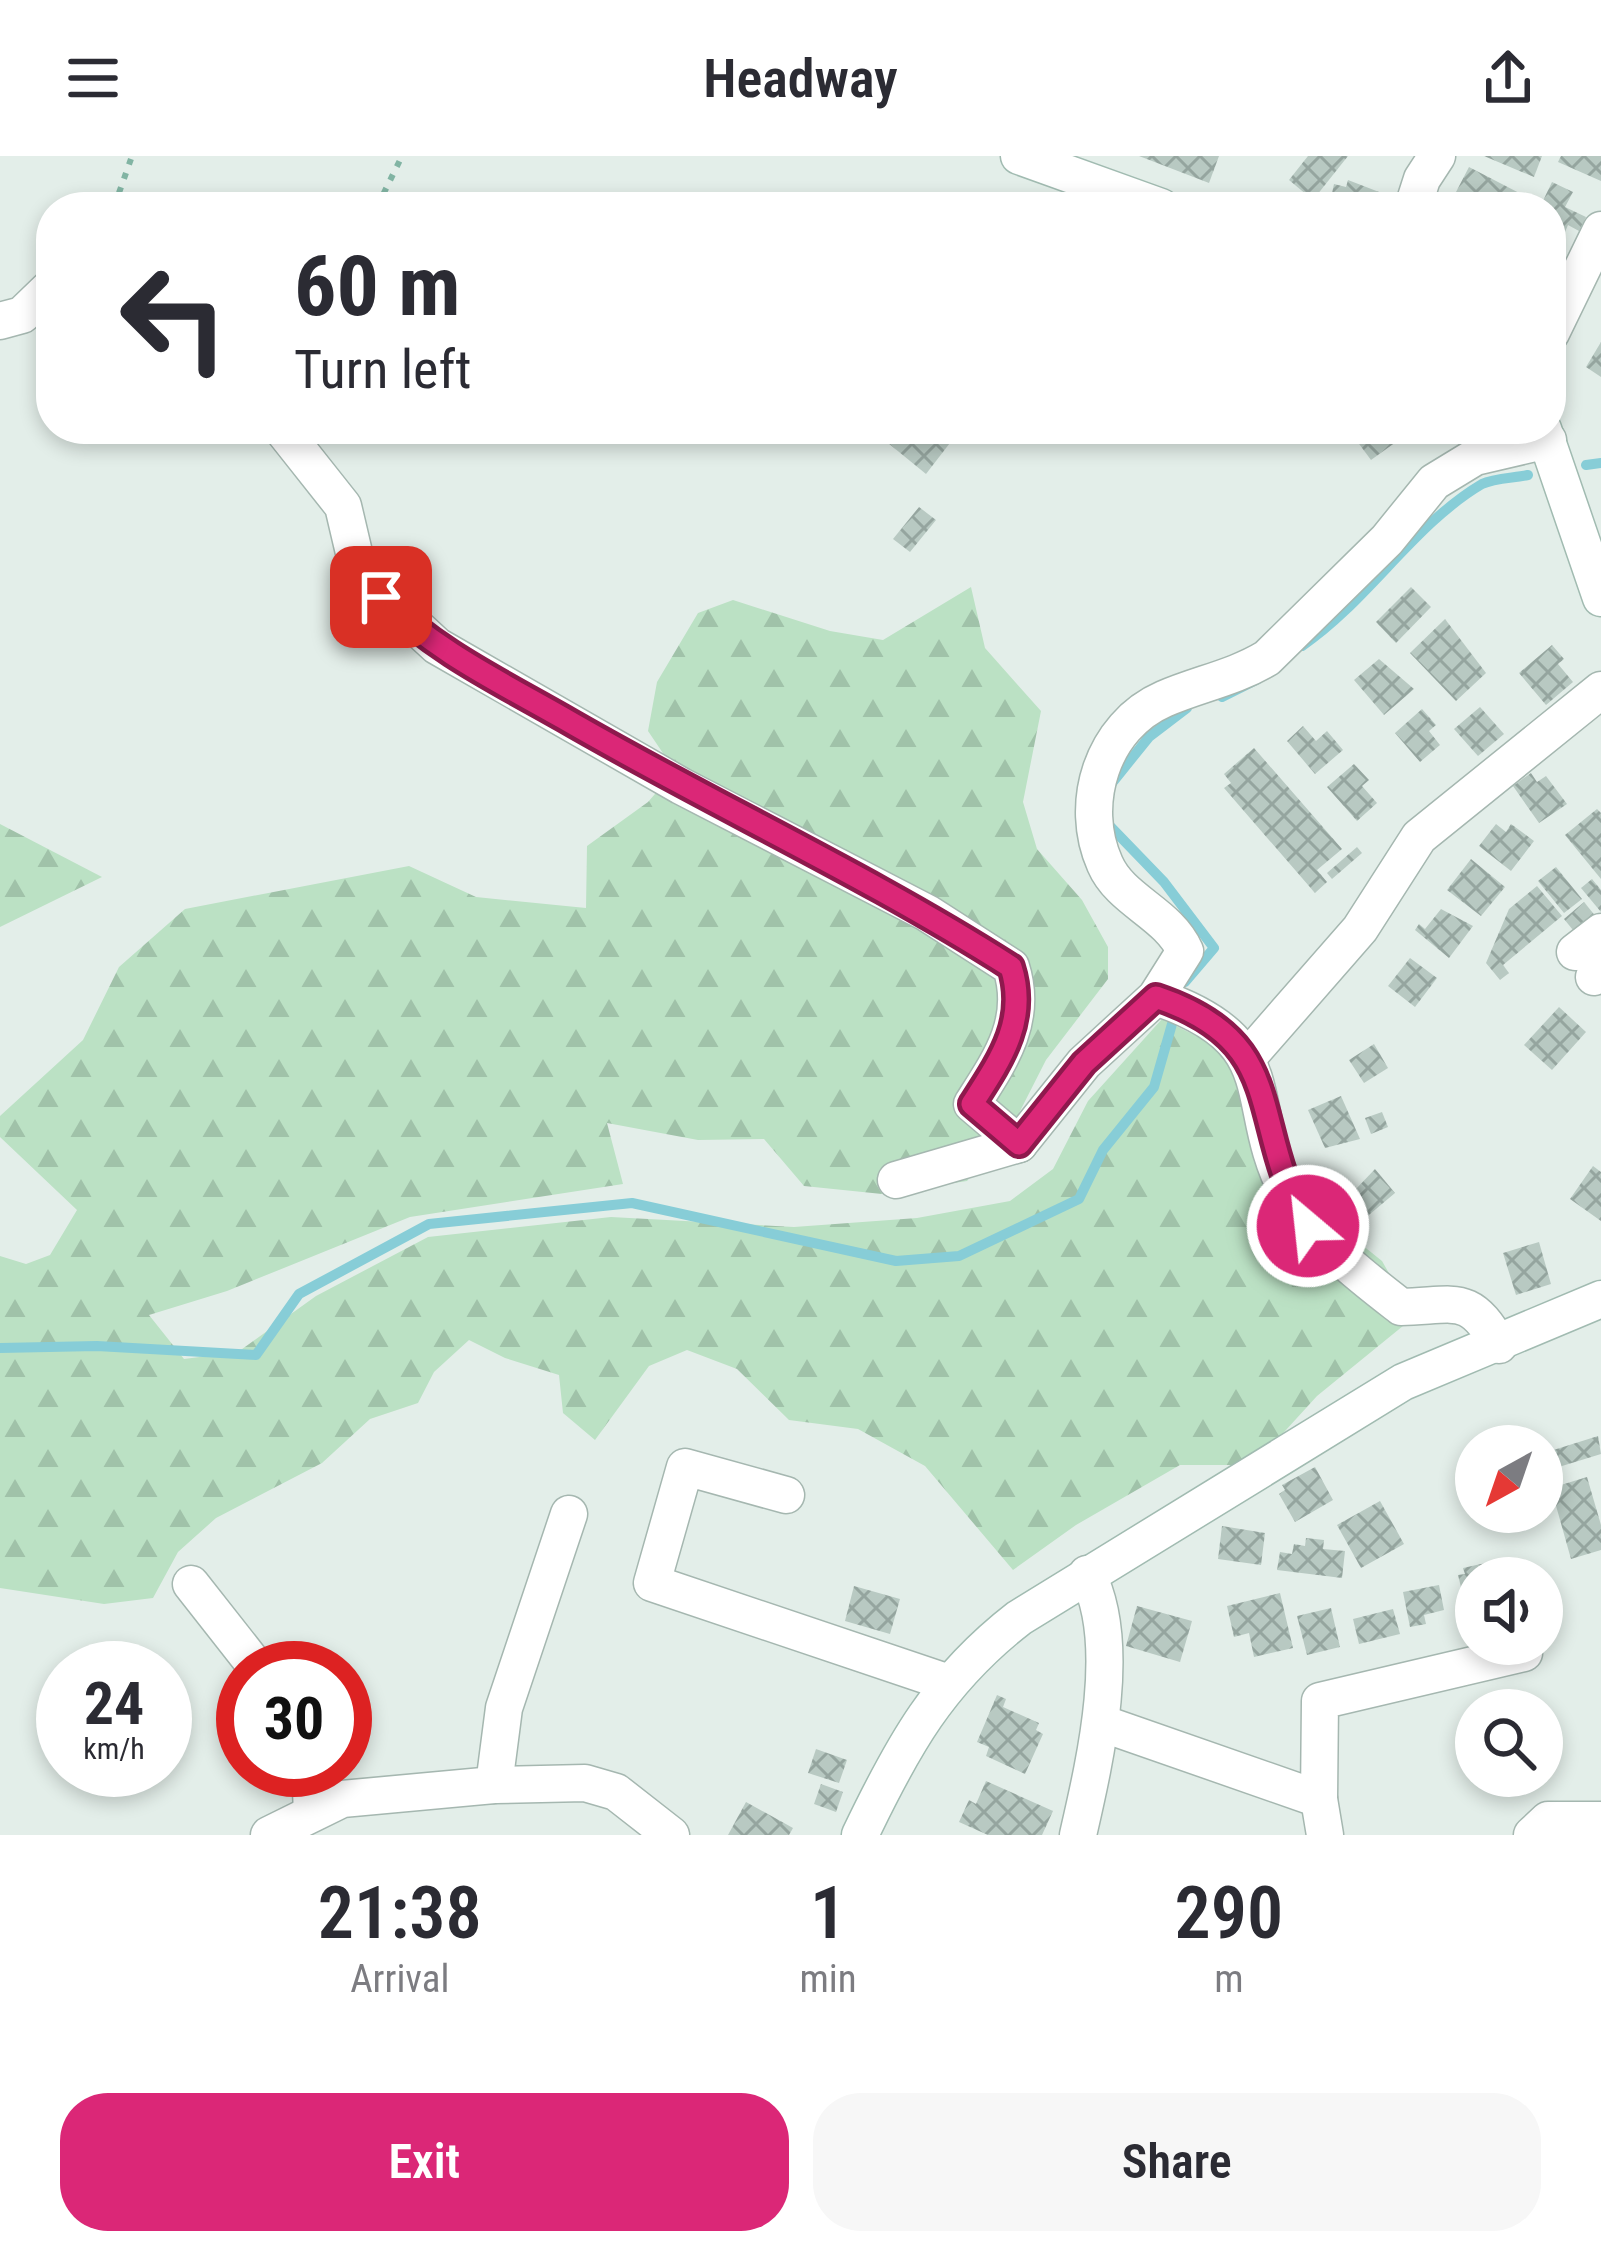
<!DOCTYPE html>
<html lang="en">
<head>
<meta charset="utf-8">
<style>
	body { margin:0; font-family:"Roboto Condensed",sans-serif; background:#f7f7f7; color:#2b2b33; height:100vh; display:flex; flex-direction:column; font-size:45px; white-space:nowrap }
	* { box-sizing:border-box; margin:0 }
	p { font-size:39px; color:#7c7c81 }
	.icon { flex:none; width:66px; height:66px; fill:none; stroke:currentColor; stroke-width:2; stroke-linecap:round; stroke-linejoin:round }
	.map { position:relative; height:1679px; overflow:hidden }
	.details { display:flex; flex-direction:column; background:#fff; flex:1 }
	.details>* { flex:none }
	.banner { position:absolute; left:36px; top:36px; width:1530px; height:252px; border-radius:48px; box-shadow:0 6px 18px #0003; background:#fff; color:#2b2b33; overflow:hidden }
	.needle { width:78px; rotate:220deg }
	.tools { position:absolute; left:1455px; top:1269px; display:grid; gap:24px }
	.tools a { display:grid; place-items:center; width:108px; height:108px; border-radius:50%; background:#fff; box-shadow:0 6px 18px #0003; font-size:60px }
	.speed { position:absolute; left:36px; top:1485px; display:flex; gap:24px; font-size:60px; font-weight:700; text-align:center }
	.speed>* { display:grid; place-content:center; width:156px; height:156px; border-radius:50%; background:#fff; box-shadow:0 6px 18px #0003; line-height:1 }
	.speed small { font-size:30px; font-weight:400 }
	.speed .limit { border:18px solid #d22; background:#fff; color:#111 }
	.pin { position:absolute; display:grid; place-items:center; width:102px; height:102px; color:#fff; margin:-51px; border-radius:24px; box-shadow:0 6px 18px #0006 }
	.me { position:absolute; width:132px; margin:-66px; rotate:332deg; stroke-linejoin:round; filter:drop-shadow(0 0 9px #0008) }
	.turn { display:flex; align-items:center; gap:42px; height:252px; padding:0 60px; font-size:54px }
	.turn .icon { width:156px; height:156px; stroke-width:2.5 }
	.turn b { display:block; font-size:84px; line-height:102px }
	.eta { display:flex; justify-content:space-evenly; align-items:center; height:204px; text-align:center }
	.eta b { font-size:72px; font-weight:600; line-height:84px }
	.cta { display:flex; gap:24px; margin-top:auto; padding:24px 60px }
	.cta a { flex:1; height:138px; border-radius:48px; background:#db2777; color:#fff; font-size:48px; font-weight:600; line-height:138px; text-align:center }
	.cta a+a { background:#f7f7f7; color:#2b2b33 }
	header { display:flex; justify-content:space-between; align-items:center; height:156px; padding:0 60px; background:#fff; font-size:54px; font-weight:600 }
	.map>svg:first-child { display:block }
	.forest { fill:url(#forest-firs) }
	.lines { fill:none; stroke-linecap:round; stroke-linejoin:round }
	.stream { stroke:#87cdd7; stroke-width:10 }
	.building { fill:url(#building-cross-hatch) }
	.street-casing { stroke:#a5b7b0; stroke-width:39 }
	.secondary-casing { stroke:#a1bbb1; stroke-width:39 }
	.path { stroke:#81b4a3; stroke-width:6; stroke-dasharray:6 9; stroke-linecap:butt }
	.street { stroke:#fff; stroke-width:36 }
	.secondary { stroke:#fff; stroke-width:36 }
	.route-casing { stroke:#8e194d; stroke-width:30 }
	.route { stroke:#db2777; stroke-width:21 }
</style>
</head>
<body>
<header><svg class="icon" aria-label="menu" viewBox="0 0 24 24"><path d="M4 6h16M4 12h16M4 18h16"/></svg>Headway<svg class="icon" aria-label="share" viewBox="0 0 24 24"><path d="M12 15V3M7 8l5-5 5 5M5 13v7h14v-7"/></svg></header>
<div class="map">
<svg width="1601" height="1679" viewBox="0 0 1601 1679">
	<defs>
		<pattern id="forest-firs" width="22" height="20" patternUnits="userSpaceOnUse" patternTransform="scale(3)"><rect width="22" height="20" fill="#bbe1c4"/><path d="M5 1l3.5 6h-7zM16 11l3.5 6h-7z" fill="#a0c2a9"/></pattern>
		<pattern id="building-cross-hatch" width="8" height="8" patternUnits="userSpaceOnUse" patternTransform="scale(3)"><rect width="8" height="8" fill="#b8c9c2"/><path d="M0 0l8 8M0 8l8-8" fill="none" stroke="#95a59f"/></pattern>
	</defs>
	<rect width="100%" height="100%" fill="#e3eee9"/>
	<g class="forest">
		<polygon points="971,431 985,492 1041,555 1023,646 1037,693 1082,744 1108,791 1108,823 1046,904 1012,971 967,1025 882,1038 804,1030 764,983 698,984 607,967 623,1028 410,1061 227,1135 149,1159 184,1203 238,1196 316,1140 428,1081 611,1061 794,1071 917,1062 1010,1045 1053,1013 1088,945 1162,863 1265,914 1266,988 1321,1056 1382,1105 1414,1161 1317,1240 1254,1309 1180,1309 1076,1369 1013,1414 925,1310 858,1273 789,1264 737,1213 687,1194 649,1210 595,1284 563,1257 559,1219 505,1202 469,1184 434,1216 418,1247 370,1263 322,1307 216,1362 178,1396 153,1442 104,1448 0,1432 0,1100 26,1108 50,1099 77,1054 0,981 0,960 83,884 119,811 185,753 409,710 476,741 586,752 587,690 648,646 675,615 648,575 657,526 698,457 733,444 830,475 883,484"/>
		<polygon points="0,668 102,721 0,771"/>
	</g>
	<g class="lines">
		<g class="stream">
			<polyline points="1586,309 1601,307"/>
			<path d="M 1302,490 C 1368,445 1414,368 1482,328 C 1494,322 1514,322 1528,319"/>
			<polyline points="1222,541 1258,523"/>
			<polyline points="1112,627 1149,581 1187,552"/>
			<polyline points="1107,667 1164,726 1214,792 1185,826"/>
			<polyline points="0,1192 97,1190 256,1199 299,1138 429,1068 632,1047 896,1105 959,1100 1079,1043 1103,994 1154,931 1176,854"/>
		</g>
	</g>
	<g class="building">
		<polygon points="1139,0 1219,0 1209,27"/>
		<polygon points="1308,0 1348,0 1313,44 1289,24"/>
		<polygon points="1484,0 1542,0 1534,21"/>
		<polygon points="1561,0 1601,0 1601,25 1558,6"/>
		<polygon points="1469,11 1529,42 1524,51 1474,51 1476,47 1456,36"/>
		<polygon points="1348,24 1392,41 1390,51 1329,51 1334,28 1346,31"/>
		<polygon points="1552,26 1573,36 1565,51 1586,61 1579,75 1568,69 1559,90 1551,86 1551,51 1540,51"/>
		<polygon points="1601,186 1601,221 1586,211"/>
		<polygon points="882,273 940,273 953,283 926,318 877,278"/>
		<polygon points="1348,273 1414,273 1371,304"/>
		<polygon points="919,351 936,364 910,396 893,383"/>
		<polygon points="1411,431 1431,451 1396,487 1376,466"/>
		<polygon points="1445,463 1486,517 1456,545 1410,497"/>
		<polygon points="1552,489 1564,503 1558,508 1573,526 1546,549 1519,517"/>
		<polygon points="1379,503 1414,533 1384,559 1354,524"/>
		<polygon points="1480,551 1504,578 1478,600 1454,573"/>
		<polygon points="1422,553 1436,569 1429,575 1440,589 1420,606 1395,577"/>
		<polygon points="1303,570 1316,585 1327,575 1343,594 1315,618 1287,585"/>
		<polygon points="1254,592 1342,693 1317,714 1327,726 1315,737 1224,632 1231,627 1224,618"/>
		<polygon points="1354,608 1369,624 1362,630 1377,647 1357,665 1327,631"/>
		<polygon points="1531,617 1537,626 1546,620 1567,648 1539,667 1513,630"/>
		<polygon points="1597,653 1601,657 1601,723 1565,679"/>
		<polygon points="1496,668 1506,676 1511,668 1534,685 1511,715 1479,690"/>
		<polygon points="1357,691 1362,697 1332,723 1327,717"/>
		<polygon points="1471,703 1505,731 1481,760 1447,734"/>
		<polygon points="1556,711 1582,743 1564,757 1538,725"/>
		<polygon points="1592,723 1601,734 1601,756 1581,732"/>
		<polygon points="1537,730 1562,760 1503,809 1509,817 1500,824 1486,807 1509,753"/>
		<polygon points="1584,746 1597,762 1577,779 1564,763"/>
		<polygon points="1441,753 1473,770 1449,802 1415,774 1419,768 1425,773"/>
		<polygon points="1410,802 1437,822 1415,851 1388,830"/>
		<polygon points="1559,851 1586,876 1552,914 1524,889"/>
		<polygon points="1374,888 1388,912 1364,927 1349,904"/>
		<polygon points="1341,940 1360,983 1325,992 1308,954"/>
		<polygon points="1382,956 1388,971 1371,978 1365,962"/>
		<polygon points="1593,1010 1601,1016 1601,1065 1570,1043"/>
		<polygon points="1375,1013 1395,1037 1351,1074 1335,1055"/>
		<polygon points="1539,1086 1551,1128 1516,1139 1503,1097"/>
		<polygon points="1598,1280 1601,1298 1549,1314 1544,1297"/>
		<polygon points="1315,1311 1333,1344 1295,1366 1279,1338 1285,1334 1282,1329"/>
		<polygon points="1587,1321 1601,1369 1601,1394 1571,1403 1551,1332"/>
		<polygon points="1380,1345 1404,1388 1361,1412 1337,1369"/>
		<polygon points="1222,1370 1265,1377 1261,1409 1218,1403"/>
		<polygon points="1306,1382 1324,1384 1323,1393 1345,1395 1342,1422 1277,1414 1280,1396 1292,1398 1294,1388 1305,1390"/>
		<polygon points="1490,1406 1493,1422 1476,1422 1476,1471 1471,1472 1458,1419 1465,1418 1463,1412"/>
		<polygon points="1439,1429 1444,1454 1424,1459 1426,1468 1410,1471 1403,1436"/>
		<polygon points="854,1430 900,1443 890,1478 845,1465"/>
		<polygon points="1280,1437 1293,1492 1254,1501 1249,1477 1234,1481 1227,1450"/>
		<polygon points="1137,1450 1192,1465 1180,1506 1126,1490"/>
		<polygon points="1331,1452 1340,1491 1307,1499 1297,1460"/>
		<polygon points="1393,1453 1400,1478 1359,1488 1353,1463"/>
		<polygon points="997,1539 1006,1543 1003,1551 1039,1567 1036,1574 1043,1578 1025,1618 986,1600 989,1591 977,1586"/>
		<polygon points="816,1593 847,1604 839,1627 808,1617"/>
		<polygon points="986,1625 1053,1655 1042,1679 988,1679 959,1666 969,1644 976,1648"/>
		<polygon points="821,1628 843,1636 836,1656 814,1648"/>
		<polygon points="746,1646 793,1672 789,1679 728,1679"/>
	</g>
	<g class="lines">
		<defs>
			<g id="street">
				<polyline points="1413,51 1422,23 1437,0"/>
				<polyline points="0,165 22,159 51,131"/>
				<polyline points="1551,177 1601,74"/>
				<path d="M 282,273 L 343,350 L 359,418 L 437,490 L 681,630 L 927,757 L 1011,811 C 1028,864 1001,903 972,948 L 1019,988"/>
				<polyline points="1575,796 1601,776"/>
				<polyline points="1594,821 1601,813"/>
				<path d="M 1156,841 C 1291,887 1238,947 1290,1041 C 1316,1086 1361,1120 1401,1151 C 1456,1150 1469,1136 1499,1189"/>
				<polyline points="1249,900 1360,773 1419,681 1601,534"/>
				<path d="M 896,1024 L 1019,988 L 1084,907 L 1156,841 L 1185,795 C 1168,757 1121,745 1105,708 C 1078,648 1102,570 1164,543 C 1198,528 1234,522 1267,502 L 1387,384 L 1434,326 L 1475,301 L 1548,284"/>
				<polyline points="786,1339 685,1311 652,1427 949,1527"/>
				<polyline points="191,1428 257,1512"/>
				<polyline points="1104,1568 1319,1643 1325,1679"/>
				<polyline points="310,1614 312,1656"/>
				<polyline points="494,1629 504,1552 569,1358"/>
				<polyline points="1319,1643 1320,1545 1524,1497"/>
				<polyline points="269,1679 342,1643 494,1629 585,1627 616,1636 671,1679"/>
				<path d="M 1078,1679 C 1095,1605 1123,1486 1087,1418"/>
				<polyline points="1532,1679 1548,1664 1601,1664"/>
			</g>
			<g id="secondary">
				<polyline points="1019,0 1161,51"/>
				<polyline points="1543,273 1601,442"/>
				<path d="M 860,1679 C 903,1589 939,1524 1019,1462 L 1403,1226 L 1601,1143"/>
			</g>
		</defs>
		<use href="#street" class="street-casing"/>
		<use href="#secondary" class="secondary-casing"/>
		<g class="path">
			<polyline points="114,51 132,0"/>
			<polyline points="377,51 402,0"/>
		</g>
		<use href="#street" class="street"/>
		<use href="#secondary" class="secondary"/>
	</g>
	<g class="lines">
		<defs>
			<path id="route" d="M 381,441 C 433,494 500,526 563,562 C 711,648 867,719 1011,811 C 1028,864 1001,903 972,948 L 1019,988 L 1084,907 L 1156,841 C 1293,887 1246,968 1308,1070"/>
		</defs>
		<use href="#route" class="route-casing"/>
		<use href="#route" class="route"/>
	</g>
</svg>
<div class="tools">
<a><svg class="needle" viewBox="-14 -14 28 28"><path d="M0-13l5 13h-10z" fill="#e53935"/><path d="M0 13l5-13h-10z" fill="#7c7c81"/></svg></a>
<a><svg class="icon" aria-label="sound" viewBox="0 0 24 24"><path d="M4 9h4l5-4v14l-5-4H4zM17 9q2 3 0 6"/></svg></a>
<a><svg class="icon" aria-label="search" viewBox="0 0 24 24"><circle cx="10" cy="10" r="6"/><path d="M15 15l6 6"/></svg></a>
</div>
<div class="speed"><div>24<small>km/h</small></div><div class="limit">30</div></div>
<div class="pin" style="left:381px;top:441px;background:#d93025"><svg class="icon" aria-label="arrive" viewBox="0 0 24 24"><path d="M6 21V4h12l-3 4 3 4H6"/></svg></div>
<svg class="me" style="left:1308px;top:1070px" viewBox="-20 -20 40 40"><circle r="17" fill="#db2777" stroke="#fff" stroke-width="3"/><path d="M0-11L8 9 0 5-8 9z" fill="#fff"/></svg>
<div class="banner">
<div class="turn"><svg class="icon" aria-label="left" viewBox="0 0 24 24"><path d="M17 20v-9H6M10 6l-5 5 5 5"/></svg><div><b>60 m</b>Turn left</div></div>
</div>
</div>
<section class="details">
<div class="eta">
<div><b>21:38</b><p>Arrival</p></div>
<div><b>1</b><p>min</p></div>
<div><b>290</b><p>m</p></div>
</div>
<div class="cta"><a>Exit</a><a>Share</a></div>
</section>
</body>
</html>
